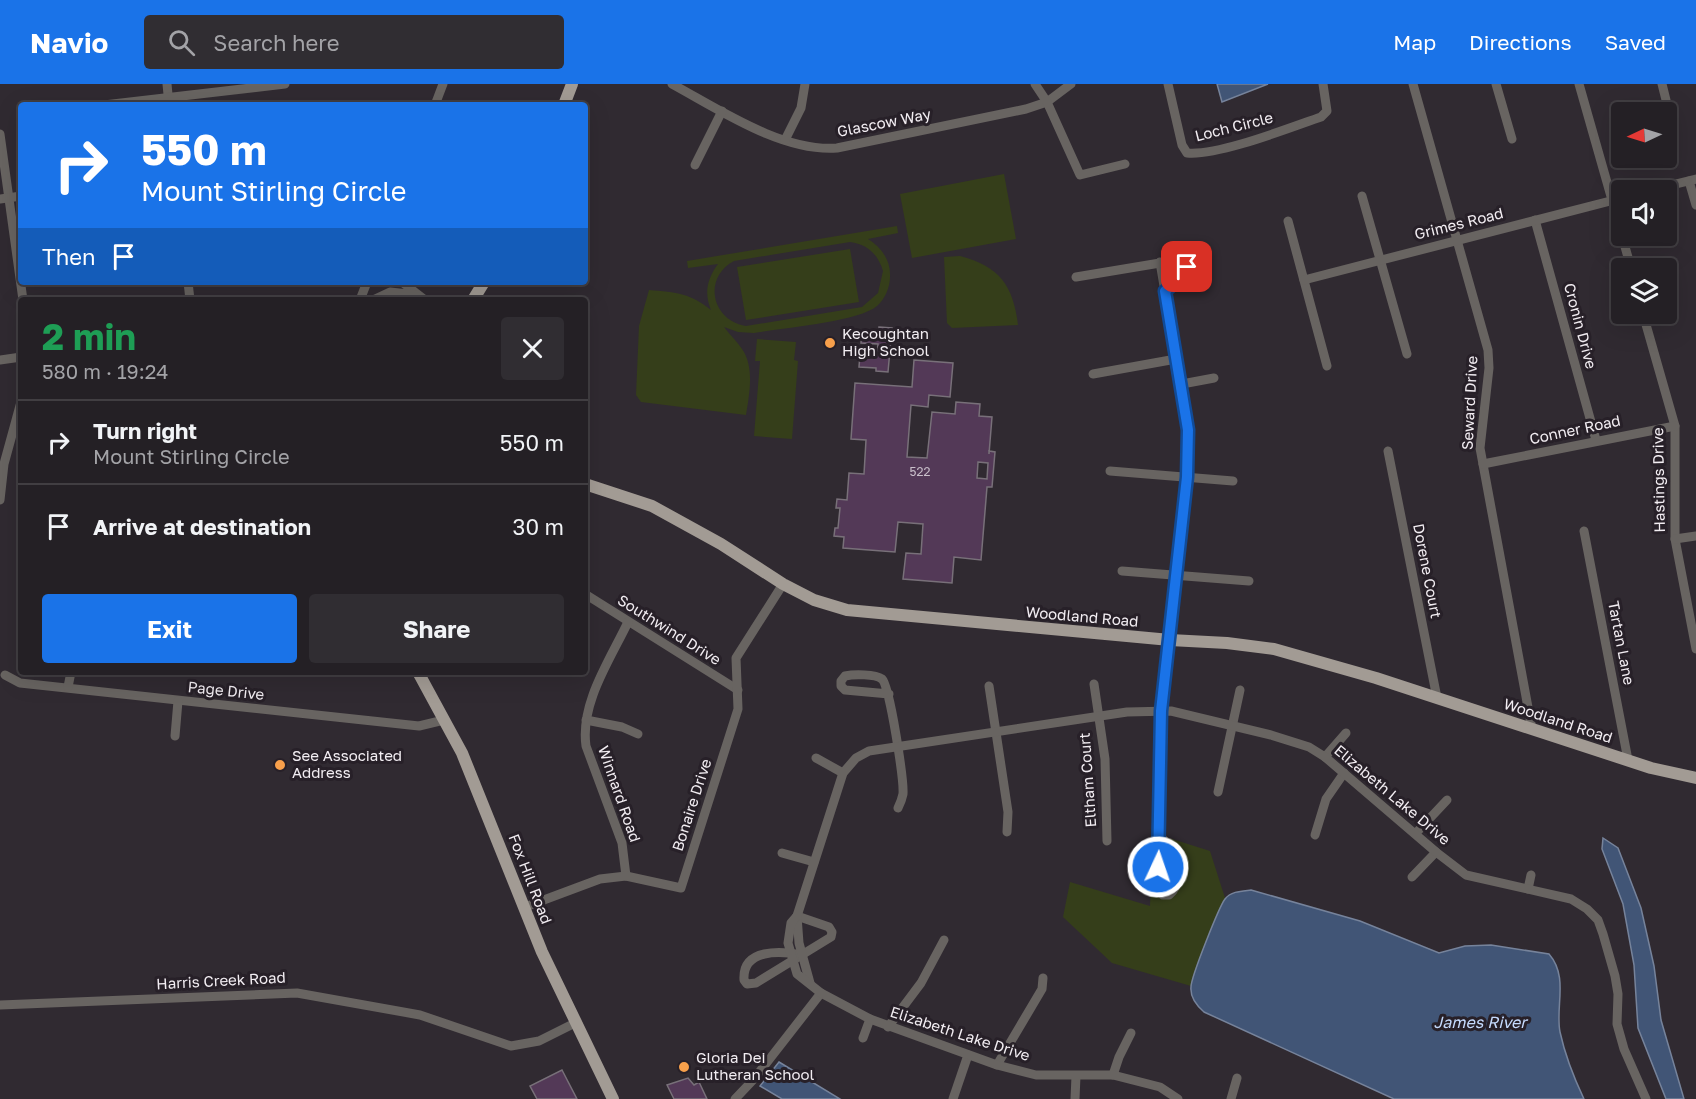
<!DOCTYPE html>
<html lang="en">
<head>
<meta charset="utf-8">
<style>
	body { margin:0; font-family:"Golos Text",sans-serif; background:#302d32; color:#f1f3f6; height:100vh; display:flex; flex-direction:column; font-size:22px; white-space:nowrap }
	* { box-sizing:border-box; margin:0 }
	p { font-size:20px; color:#a3a3a7 }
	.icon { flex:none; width:33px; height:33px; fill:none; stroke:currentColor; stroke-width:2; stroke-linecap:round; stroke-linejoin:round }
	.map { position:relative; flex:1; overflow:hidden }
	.sheet { position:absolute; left:18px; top:213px; width:570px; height:378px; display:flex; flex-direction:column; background:#242025; border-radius:6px; box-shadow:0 6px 24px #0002,0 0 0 2px #413e42 }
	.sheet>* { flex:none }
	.guide { position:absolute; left:18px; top:18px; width:570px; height:183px; border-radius:6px; box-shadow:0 6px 24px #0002,0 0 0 2px #413e42; background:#1a73e8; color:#fff; overflow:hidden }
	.needle { width:39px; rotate:266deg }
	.fabs { position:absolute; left:1611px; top:18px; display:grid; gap:12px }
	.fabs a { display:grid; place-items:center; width:66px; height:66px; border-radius:6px; background:#242025; box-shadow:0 6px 24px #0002,0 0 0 2px #413e42; font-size:30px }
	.pin { position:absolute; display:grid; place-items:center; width:51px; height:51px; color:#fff; margin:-26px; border-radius:12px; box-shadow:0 3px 9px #0006 }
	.me { position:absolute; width:66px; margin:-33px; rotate:3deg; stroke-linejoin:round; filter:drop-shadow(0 0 4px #0008) }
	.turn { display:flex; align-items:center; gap:21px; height:126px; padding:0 24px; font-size:27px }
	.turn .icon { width:78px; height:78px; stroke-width:2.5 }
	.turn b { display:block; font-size:42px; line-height:51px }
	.then { display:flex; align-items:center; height:57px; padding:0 24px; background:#0003; gap:12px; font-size:22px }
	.round { display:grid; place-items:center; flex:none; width:63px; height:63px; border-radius:6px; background:#302d32 }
	.summary { display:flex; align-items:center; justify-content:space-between; height:102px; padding:0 24px }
	h1 { font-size:36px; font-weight:700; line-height:45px; color:#1e9e55 }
	.primary-button { display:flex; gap:12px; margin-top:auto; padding:12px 24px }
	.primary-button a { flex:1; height:69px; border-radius:6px; background:#1a73e8; color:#fff; font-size:24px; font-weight:700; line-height:69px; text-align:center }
	.primary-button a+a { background:#302d32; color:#f1f3f6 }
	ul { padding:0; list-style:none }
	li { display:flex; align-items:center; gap:18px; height:84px; padding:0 24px; border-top:2px solid #413e42 }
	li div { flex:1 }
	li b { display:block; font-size:22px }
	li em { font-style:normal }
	header { display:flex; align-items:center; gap:36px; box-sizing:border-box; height:84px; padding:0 30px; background:#1a73e8; color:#fff }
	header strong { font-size:28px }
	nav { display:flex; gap:33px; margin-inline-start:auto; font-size:21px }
	.search { width:420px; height:54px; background:#302d32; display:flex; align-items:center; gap:15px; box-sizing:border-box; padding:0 21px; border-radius:6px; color:#a3a3a7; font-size:22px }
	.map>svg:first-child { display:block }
	.green { fill:#353e1a; fill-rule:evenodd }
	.water { fill:#415576; stroke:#76839b; stroke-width:1.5 }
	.building { fill:#533957; stroke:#787079; stroke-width:1.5; fill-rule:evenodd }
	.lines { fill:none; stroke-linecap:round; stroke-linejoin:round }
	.minor { stroke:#686461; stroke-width:9 }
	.major { stroke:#a29b94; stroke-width:12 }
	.route-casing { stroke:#114b97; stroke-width:15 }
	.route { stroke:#1a73e8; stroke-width:10 }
	.poi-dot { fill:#f8a04b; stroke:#272028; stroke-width:2 }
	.labels { text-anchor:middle; stroke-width:6; stroke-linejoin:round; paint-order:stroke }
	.number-label { font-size:12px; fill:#cac0cb }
	.street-label { font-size:15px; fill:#f2edf2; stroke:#272028 }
	.poi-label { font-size:15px; fill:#f2edf2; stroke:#272028; text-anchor:start }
	.water-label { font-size:16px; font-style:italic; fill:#c5dafd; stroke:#272028 }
</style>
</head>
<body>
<header>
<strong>Navio</strong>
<div class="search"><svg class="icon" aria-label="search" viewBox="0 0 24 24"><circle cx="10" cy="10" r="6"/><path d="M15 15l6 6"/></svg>Search here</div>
<nav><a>Map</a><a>Directions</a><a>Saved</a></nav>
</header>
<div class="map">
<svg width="1696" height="1015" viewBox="0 0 1696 1015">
	<rect width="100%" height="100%" fill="#302a31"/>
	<g class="green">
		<polygon points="1004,90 1016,155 912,174 900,110"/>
		<path d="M 897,142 L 898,149 L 868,155 C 881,163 891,176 890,193 C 890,203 885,215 877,222 C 858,238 782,244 754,249 L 738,248 L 724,243 C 729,250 737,257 742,265 C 755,283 749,312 746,331 L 641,318 L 636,311 L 639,242 L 649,206 C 676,208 692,210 711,226 C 704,209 707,195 718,180 L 688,184 L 687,177 ZM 850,158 C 867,160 878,170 883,187 L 878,209 L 862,223 L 746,242 C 712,237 702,194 734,177 Z"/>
		<polygon points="850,165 859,218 746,236 737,183"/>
		<path d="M 960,172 C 999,182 1013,201 1018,241 L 952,244 L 947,239 L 944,173 Z"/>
		<polygon points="757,255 796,258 794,276 798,277 792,355 754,352 760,277 755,277"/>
		<polygon points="1153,749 1210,767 1225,814 1191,902 1112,879 1063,833 1070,798 1150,822"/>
	</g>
	<g class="water">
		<polygon points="1217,0 1268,0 1222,18"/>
		<polygon points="1603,754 1618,764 1641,824 1654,882 1661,936 1684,1015 1666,1015 1638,944 1634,881 1623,820 1602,765"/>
		<path d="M 1251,806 L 1360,837 L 1439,869 L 1465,862 L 1491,861 L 1549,870 C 1569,893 1555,923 1560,948 C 1565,971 1574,994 1584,1015 L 1394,1015 L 1204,928 C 1197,922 1190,913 1191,903 C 1191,893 1219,823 1225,815 C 1231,807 1243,807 1251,806 Z"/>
		<polygon points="779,978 840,1015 782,1015 760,1002"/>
	</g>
	<g class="building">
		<polygon points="879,243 892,244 888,288 876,287 876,284 859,283 860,270 877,271 878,260 861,259 862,246 879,248"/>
		<path d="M 914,276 L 953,279 L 950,313 L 929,311 L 928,323 L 911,321 L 907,373 L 927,374 L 932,328 L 955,330 L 956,318 L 980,320 L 979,332 L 992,333 L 989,370 L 989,367 L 995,368 L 992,403 L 987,403 L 981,476 L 954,473 L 952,499 L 903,495 L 906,469 L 921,470 L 923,440 L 898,438 L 895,468 L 843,464 L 844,453 L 834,452 L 835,444 L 838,444 L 840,424 L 836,424 L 837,415 L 847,416 L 849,389 L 864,390 L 866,356 L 851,355 L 855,299 L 912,303 ZM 978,378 L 988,379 L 987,395 L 977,394 Z"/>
		<polygon points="562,986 577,1015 537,1015 530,1002"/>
		<polygon points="688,994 694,1001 699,998 707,1015 674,1015 667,1001"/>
	</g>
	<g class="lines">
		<g class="minor">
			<polyline points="167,0 169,21"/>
			<path d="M 672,0 C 720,26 782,68 837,64 L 1026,25 L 1047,18 L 1071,0"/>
			<polyline points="1035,0 1047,18 1080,91 1125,80"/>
			<path d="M 1168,0 L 1182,61 L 1187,69 C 1218,72 1289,44 1321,33 L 1327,27 L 1323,0"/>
			<polyline points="1413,0 1488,266 1489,284 1480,364 1532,645"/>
			<polyline points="1496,0 1512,55"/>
			<polyline points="1579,0 1622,151"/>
			<polyline points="1662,0 1666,16"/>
			<polyline points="104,21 285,0"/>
			<polyline points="435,21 443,0"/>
			<polyline points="0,50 23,216"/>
			<polyline points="785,56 801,24 805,0"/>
			<polyline points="695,81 722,27"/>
			<polyline points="1689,97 1696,121"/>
			<polyline points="1651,106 1696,95"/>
			<polyline points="1362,112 1407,270"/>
			<polyline points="0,115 21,112"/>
			<polyline points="1535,136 1596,356"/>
			<polyline points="1288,137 1327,282"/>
			<polyline points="1622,152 1631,184"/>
			<path d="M 1160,178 L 1188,346 L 1187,393 L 1161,627 L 1160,752 C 1157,764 1155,800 1163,811 L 1169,811 C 1187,796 1174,764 1160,752"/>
			<polyline points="1076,193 1184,175 1187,183 1184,190 1165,207"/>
			<polyline points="1304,196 1622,114"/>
			<polyline points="188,198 190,216"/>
			<polyline points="402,198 425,216"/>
			<polyline points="360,216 367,198"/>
			<polyline points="373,216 390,208 418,211"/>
			<polyline points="1643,230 1675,342 1675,455 1696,565"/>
			<polyline points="0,276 21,273"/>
			<polyline points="1093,290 1176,275"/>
			<polyline points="1182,300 1214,294"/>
			<polyline points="1388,367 1437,614"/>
			<polyline points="1483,380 1675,342"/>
			<polyline points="1110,387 1233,397"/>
			<polyline points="0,416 4,380 21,318"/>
			<polyline points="1584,447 1628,676"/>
			<polyline points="1675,455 1696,452"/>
			<polyline points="1122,487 1249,497"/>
			<polyline points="585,510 738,606"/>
			<polyline points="5,591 20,599 419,642 444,636"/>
			<polyline points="1094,600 1105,675 1107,757"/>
			<polyline points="989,602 1008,728 1007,748"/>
			<polyline points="68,603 71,588"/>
			<path d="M 889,610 L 845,606 L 841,602 L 841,597 L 845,592 C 854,590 875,590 882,595 C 890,602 904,697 903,710 C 902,715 900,720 898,724"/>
			<polyline points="586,636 622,643 638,650"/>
			<polyline points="175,652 178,617"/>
			<polyline points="1325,673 1346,649"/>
			<polyline points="816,674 843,689"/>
			<polyline points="1218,708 1240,606"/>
			<polyline points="1416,749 1447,716"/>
			<polyline points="1315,751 1326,715 1344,689"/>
			<polyline points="782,769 814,778"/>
			<path d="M 626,792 L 622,759 L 586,662 C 580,619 610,576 628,538"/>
			<polyline points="1412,793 1436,768"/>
			<polyline points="1528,805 1531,791"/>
			<polyline points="525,823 600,795 626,792 681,804 738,625 736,574 783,500"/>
			<path d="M 797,832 L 829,843 L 832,848 L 831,853 L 756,899 L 747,900 L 744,896 C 742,864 781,867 802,871"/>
			<polyline points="797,832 799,859 810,899"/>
			<polyline points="0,921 297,909 420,931 511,962 539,957 575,939"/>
			<polyline points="888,943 921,899 944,856"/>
			<polyline points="863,954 870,935"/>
			<polyline points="997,981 1042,905 1043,894"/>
			<polyline points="1113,991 1119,973 1131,949"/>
			<polyline points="735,1015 754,995 821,909"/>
			<polyline points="953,1015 968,971"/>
			<polyline points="1075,1015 1076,992"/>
			<polyline points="1178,1015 1160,1003 1113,991 1036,991 997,981 870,935 821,909 797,890 788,859 791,839 797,832 843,689 856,674 869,667 1127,628 1171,627 1271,651 1309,663 1325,673 1436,768 1466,791 1571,815 1587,825 1598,836 1603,850 1615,892 1618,910 1617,940 1624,965 1646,1015"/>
			<polyline points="1231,1015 1237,994"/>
		</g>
		<g class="major">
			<polyline points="564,21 572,0"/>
			<polyline points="473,216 484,198"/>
			<polyline points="585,400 652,422 721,460 783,500 814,516 847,526 1170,556 1227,559 1274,565 1376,594 1651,684 1696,694"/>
			<polyline points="418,588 462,669 542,868 613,1015"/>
		</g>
	</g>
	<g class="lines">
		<defs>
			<polyline id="route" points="1158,783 1161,627 1187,393 1188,346 1165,207 1185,190 1187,183"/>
		</defs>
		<use href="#route" class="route-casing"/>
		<use href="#route" class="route"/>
	</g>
	<g class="poi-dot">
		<circle cx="830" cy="259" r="6"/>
		<circle cx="280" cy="681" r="6"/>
		<circle cx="684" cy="983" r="6"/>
	</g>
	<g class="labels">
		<g class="number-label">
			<text x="920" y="392">522</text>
		</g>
		<g class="street-label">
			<text transform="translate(884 39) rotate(-11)" y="5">Glascow Way</text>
			<text transform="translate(1234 43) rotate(-14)" y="5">Loch Circle</text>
			<text transform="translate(1459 140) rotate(-14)" y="5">Grimes Road</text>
			<text transform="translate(1580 242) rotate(75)" y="5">Cronin Drive</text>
			<text transform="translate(1470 319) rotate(-87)" y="5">Seward Drive</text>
			<text transform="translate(1575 346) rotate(-12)" y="5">Conner Road</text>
			<text transform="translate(1659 396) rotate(-91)" y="5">Hastings Drive</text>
			<text transform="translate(1427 487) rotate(79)" y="5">Dorene Court</text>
			<text transform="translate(1082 533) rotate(5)" y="5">Woodland Road</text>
			<text transform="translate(669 546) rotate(32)" y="5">Southwind Drive</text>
			<text transform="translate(1621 559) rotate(79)" y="5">Tartan Lane</text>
			<text transform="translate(226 607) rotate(6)" y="5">Page Drive</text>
			<text transform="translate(1558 637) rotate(18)" y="5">Woodland Road</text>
			<text transform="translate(1088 696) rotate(-94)" y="5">Eltham Court</text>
			<text transform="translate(619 710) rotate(71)" y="5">Winnard Road</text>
			<text transform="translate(1392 711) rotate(40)" y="5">Elizabeth Lake Drive</text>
			<text transform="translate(692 721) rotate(-72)" y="5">Bonaire Drive</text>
			<text transform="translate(530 795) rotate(69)" y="5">Fox Hill Road</text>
			<text transform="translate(221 897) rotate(-3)" y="5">Harris Creek Road</text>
			<text transform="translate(960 950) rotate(18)" y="5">Elizabeth Lake Drive</text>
		</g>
		<g class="poi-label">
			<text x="842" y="255">Kecoughtan<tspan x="842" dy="17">High School</tspan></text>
			<text x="292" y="677">See Associated<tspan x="292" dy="17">Address</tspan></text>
			<text x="696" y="979">Gloria Dei<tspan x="696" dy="17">Lutheran School</tspan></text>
		</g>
		<g class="water-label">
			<text x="1480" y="944">James River</text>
		</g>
	</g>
</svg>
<div class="fabs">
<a><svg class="needle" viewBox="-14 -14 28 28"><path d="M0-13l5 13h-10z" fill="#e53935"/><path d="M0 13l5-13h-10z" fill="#a3a3a7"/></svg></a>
<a><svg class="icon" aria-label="sound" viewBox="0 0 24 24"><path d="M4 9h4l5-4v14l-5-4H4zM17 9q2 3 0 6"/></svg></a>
<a><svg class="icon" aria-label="layers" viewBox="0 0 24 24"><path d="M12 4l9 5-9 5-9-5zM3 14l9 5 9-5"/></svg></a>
</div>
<div class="pin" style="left:1187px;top:183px;background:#d93025"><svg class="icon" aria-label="arrive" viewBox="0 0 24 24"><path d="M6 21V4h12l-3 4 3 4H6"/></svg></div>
<svg class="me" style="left:1158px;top:783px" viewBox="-20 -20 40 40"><circle r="17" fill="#1a73e8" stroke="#fff" stroke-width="3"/><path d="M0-11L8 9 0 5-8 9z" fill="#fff"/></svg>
<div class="guide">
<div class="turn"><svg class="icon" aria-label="right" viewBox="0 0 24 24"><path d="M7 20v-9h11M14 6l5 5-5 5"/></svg><div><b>550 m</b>Mount Stirling Circle</div></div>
<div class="then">Then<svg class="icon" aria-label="arrive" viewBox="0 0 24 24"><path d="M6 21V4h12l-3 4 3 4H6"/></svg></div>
</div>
<section class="sheet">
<div class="summary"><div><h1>2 min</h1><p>580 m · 19:24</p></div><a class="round"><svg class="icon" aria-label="close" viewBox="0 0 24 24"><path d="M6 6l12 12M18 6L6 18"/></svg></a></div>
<ul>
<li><svg class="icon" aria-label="right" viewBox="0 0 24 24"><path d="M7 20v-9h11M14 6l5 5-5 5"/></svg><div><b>Turn right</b><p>Mount Stirling Circle</p></div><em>550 m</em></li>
<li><svg class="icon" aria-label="arrive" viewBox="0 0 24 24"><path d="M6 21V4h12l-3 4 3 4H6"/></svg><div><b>Arrive at destination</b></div><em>30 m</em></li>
</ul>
<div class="primary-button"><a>Exit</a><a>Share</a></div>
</section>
</div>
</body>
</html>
